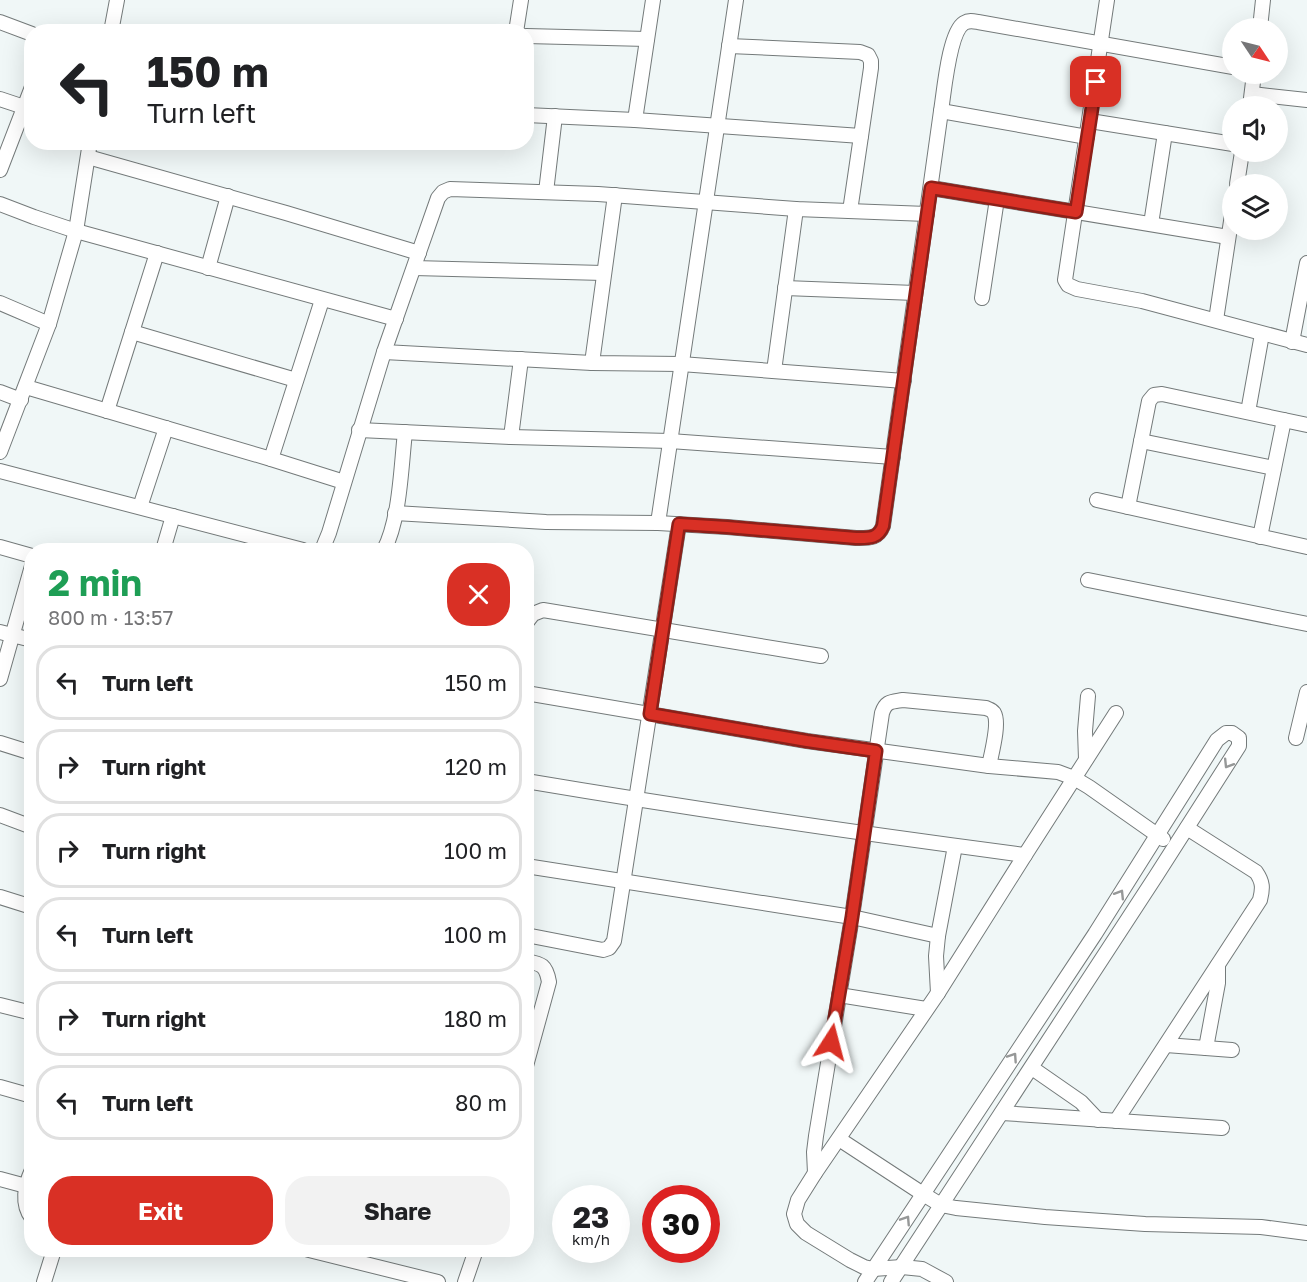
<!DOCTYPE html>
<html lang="en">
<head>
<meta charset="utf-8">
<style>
	body { margin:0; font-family:"Golos Text",sans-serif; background:#f2f2f2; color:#202124; height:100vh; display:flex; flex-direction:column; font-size:22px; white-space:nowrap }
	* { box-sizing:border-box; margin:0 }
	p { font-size:20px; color:#757577 }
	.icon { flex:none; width:33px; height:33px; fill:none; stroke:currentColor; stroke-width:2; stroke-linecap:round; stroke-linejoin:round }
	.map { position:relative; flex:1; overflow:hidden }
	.panel { position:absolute; left:24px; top:543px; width:510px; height:714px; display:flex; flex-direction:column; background:#fff; border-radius:24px; box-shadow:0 6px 24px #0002 }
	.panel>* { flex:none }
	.top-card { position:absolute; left:24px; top:24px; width:510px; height:126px; border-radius:24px; box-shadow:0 6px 24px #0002; background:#fff; color:#202124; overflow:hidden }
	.needle { width:39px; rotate:125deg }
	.buttons { position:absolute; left:1222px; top:18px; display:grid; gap:12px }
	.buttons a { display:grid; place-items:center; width:66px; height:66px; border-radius:50%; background:#fff; box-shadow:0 6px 24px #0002; font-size:30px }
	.speed { position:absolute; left:552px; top:1185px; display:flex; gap:12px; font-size:30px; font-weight:700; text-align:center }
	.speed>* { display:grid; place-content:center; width:78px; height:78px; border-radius:50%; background:#fff; box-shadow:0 6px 24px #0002; line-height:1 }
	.speed small { font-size:15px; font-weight:400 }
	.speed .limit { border:9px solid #d22; background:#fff; color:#111 }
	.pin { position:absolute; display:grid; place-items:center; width:51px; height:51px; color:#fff; margin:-26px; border-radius:12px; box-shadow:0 3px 9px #0006 }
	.me { position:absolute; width:66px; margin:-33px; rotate:9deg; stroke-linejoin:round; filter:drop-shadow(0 0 4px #0008) }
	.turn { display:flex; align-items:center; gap:21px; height:126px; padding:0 24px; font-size:27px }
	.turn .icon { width:78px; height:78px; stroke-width:2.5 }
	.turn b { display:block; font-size:42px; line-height:51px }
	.round { display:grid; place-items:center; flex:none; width:63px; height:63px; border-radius:24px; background:#f2f2f2 }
	.head { display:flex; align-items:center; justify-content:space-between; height:102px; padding:0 24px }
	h1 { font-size:36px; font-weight:700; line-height:45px; color:#1e9e55 }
	.cta { display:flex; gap:12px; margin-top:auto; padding:12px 24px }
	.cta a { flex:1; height:69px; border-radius:24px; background:#d93025; color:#fff; font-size:24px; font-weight:700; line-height:69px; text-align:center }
	.cta a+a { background:#f2f2f2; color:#202124 }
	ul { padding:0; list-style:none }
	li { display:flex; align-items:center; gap:18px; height:75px; margin:0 12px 9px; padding:0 12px; border:3px solid #e0e0e0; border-radius:24px }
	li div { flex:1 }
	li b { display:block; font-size:22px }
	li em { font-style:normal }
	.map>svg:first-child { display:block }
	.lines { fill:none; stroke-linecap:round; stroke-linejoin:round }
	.minor-casing { stroke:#747a7a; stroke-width:16 }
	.minor { stroke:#fff; stroke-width:14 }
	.oneway { stroke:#969898 }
	.route-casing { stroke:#8d1f18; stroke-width:15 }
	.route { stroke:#d93025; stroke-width:10 }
</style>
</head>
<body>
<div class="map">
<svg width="1307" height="1282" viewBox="0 0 1307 1282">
	<rect width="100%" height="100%" fill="#f0f7f7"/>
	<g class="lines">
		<defs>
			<g id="minor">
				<polyline points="1107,0 1065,280 1068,285 1077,289 1142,301 1307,345"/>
				<polyline points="0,22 32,34"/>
				<polyline points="1260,28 1263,0"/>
				<polyline points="111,32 117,0"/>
				<polyline points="516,32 521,0"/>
				<polyline points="526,36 647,39"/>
				<polyline points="729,46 860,52 868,55 871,61 871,68 850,211"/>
				<polyline points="1252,94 1307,100"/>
				<polyline points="0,99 24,107"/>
				<polyline points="1250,106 1254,74"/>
				<polyline points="941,111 1087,137"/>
				<polyline points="526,115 635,120 861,136"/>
				<polyline points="635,120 653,0"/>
				<polyline points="1090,121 1233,144"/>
				<polyline points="88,157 286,213 419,253"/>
				<polyline points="0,170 32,87"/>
				<polyline points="1237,184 1242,152"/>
				<polyline points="931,188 1228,237"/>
				<polyline points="546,192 555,116"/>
				<polyline points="0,204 34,217 76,231 396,319"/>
				<polyline points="1151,224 1165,133"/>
				<polyline points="208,268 228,196"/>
				<polyline points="414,268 603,273"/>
				<polyline points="785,288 915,293"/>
				<polyline points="982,298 997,199"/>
				<polyline points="0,303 49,324"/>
				<polyline points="1216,320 1233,208"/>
				<polyline points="132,332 296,380"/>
				<polyline points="1292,342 1307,263"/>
				<polyline points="384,352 592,363 681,364 904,381"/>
				<polyline points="592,363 615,195"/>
				<polyline points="774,371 796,209"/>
				<polyline points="26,387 271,459 344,482"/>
				<polyline points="0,392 21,400"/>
				<polyline points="107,411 157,253"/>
				<polyline points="1248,412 1262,334"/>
				<polyline points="359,430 511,437 670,441 893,457"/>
				<polyline points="511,437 521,359"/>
				<polyline points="1141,441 1274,468"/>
				<polyline points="0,452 49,324 76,231 90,142"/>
				<polyline points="271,459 322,300"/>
				<polyline points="0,471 303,550"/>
				<polyline points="1097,500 1307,547"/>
				<polyline points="140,507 166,428"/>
				<polyline points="1128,507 1149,401 1154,395 1162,394 1307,425"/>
				<path d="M 395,513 L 546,522 L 658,523 L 727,527 L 856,538 C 869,538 878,539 883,526 L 941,111 C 944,93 949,32 964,23 C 969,20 973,21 978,22 L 1233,67"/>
				<polyline points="658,523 736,0"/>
				<polyline points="1260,537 1284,420"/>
				<polyline points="0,547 32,556"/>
				<polyline points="163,550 173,516"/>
				<polyline points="322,550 329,533 384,352 438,198 443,192 450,189 598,194 796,209 927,214"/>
				<path d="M 384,550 C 400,519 401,468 405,432"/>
				<polyline points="1088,580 1307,624"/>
				<polyline points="526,623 533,614 543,610 821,656"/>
				<polyline points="0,632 32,640"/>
				<polyline points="0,679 32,566"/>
				<polyline points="526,693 807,741 989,766 1058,772 1074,778 1089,787 1163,839"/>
				<polyline points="1296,738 1307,692"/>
				<polyline points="0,743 32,753"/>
				<polyline points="1086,759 1085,731 1088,696"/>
				<path d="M 526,781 C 692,809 858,833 1025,855"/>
				<polyline points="0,815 32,827"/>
				<polyline points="526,866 852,917 938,936"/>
				<polyline points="0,897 32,907"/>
				<polyline points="526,935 603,950 609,948 614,941 679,524"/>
				<path d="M 526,961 C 542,964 546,965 549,982 L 526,1066"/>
				<polyline points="938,993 936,956 938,936 955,846"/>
				<polyline points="839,995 926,1009"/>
				<polyline points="0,1005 32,1013"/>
				<polyline points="1166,1045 1232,1050"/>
				<polyline points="1206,1048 1218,983 1218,965"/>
				<polyline points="1032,1068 1081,1102 1098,1120"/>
				<polyline points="0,1087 32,1096"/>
				<polyline points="1002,1113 1222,1128"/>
				<path d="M 1116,1121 L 1260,900 C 1263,888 1263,882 1256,872 L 1187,828"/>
				<polyline points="839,1139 923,1194 941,1205 956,1208 1045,1217 1145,1224 1261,1227 1307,1233"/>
				<path d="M 32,1170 C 25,1185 21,1204 32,1218"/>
				<path d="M 815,1173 L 814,1152 L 816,1136 L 852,917 L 882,713 C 886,701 891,702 903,700 L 986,708 C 990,710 991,709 994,713 C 1000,723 991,755 989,766"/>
				<polyline points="0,1179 26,1186"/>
				<polyline points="309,1250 438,1282"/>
				<polyline points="44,1282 54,1250"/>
				<polyline points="465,1282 476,1250"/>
				<polyline points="865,1282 1095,934 1217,740 1226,733 1232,733 1239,738 1239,746 1156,876 891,1282"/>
				<polyline points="946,1282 922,1269 902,1267 873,1269 864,1267 850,1260 806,1233 797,1224 794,1214 798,1200 815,1173 938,993 1025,855 1116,713"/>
			</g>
		</defs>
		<use href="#minor" class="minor-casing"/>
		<use href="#minor" class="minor"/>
	</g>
	<defs><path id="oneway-chevron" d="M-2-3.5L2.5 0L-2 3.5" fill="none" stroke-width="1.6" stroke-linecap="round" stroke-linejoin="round" transform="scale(1.5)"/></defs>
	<g class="oneway">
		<use href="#oneway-chevron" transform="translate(1228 764) rotate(122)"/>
		<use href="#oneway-chevron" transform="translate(1120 894) rotate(-58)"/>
		<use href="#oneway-chevron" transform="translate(1013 1057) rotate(-56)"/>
		<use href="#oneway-chevron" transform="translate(906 1220) rotate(-57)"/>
	</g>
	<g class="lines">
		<defs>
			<path id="route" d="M 831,1042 L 852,917 L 876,751 L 807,741 L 650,714 L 679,524 L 727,527 L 856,538 C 869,538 878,539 883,526 C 899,414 914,301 931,188 L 1076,212 L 1096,82"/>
		</defs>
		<use href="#route" class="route-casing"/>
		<use href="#route" class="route"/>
	</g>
</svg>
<div class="buttons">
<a><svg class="needle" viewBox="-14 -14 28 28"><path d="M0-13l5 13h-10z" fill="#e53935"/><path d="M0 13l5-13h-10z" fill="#757577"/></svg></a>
<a><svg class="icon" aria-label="sound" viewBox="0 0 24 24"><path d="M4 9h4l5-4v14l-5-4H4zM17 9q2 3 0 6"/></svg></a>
<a><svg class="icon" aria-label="layers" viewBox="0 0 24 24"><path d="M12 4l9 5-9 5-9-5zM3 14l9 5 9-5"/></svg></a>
</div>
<div class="speed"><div>23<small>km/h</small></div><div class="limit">30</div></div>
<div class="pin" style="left:1096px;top:82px;background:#d93025"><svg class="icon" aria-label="arrive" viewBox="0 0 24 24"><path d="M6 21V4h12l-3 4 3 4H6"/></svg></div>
<svg class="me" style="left:831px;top:1042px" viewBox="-20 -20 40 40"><path d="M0-17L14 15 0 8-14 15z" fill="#d93025" stroke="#fff" stroke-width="4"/></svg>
<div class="top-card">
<div class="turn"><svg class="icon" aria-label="left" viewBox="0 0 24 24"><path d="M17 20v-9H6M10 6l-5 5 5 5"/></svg><div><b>150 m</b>Turn left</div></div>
</div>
<section class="panel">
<div class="head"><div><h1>2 min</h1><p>800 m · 13:57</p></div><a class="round" style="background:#d93025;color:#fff"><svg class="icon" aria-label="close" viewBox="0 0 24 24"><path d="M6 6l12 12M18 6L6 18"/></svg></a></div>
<ul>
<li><svg class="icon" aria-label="left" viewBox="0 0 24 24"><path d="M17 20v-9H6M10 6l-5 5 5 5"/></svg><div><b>Turn left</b></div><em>150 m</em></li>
<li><svg class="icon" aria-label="right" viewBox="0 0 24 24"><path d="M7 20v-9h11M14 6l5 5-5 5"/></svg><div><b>Turn right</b></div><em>120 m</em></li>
<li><svg class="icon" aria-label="right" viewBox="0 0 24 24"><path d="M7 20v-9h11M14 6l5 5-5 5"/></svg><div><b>Turn right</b></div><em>100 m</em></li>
<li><svg class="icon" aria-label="left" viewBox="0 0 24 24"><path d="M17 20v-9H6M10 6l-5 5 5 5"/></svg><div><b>Turn left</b></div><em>100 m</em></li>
<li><svg class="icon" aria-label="right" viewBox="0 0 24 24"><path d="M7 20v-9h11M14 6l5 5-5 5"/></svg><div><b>Turn right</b></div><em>180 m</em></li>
<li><svg class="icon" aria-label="left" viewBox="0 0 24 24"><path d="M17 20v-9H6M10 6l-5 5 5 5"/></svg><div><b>Turn left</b></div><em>80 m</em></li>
</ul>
<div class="cta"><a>Exit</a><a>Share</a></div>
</section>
</div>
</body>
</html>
